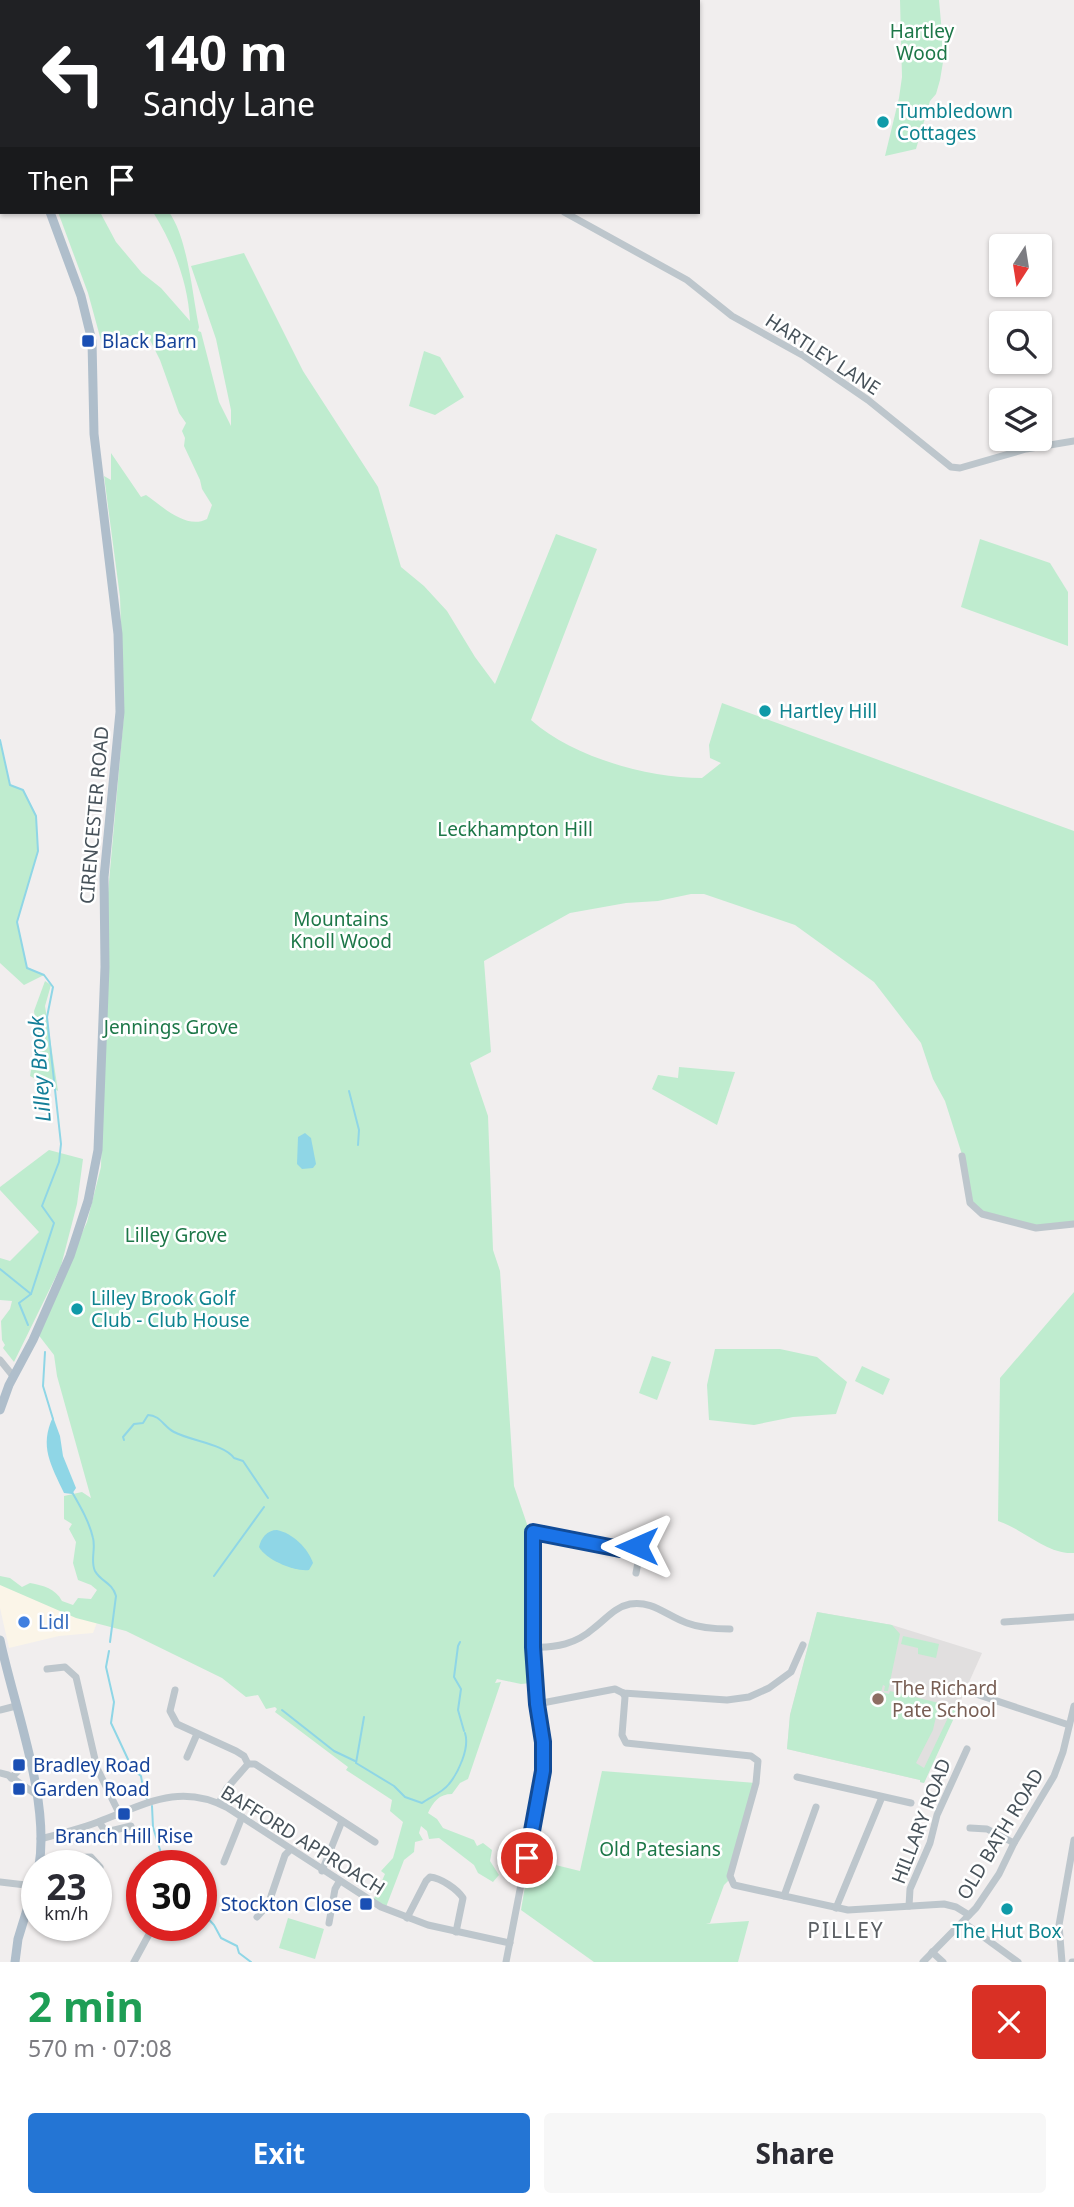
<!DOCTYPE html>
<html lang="en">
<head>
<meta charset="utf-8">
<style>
	body { margin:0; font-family:"Noto Sans",sans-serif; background:#f7f7f7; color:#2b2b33; height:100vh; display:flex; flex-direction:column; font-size:26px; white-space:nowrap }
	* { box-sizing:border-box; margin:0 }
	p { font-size:23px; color:#7c7c81 }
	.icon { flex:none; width:38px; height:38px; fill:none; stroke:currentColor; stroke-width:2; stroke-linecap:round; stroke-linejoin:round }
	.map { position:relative; height:1962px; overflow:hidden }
	.sheet { display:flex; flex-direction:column; background:#fff; flex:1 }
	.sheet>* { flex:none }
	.guide { position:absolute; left:0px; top:0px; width:700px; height:214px; box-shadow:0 2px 5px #0004; background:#202124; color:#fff; overflow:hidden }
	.needle { width:46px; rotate:192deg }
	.tools { position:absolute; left:989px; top:234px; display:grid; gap:14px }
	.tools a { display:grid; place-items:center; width:63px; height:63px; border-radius:7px; background:#fff; box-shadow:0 2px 5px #0004; font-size:35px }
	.speed { position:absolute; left:21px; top:1850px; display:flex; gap:14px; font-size:35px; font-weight:700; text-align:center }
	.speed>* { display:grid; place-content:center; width:91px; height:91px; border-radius:50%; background:#fff; box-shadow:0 2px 5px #0004; line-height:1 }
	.speed small { font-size:18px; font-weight:400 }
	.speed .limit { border:10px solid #d22; background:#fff; color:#111 }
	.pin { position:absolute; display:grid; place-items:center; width:60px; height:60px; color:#fff; margin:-30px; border:4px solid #fff; border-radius:50%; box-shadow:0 2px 7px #0007 }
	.me { position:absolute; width:77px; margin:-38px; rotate:270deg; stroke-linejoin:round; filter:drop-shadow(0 0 5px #0008) }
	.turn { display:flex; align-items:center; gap:24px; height:147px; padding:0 28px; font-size:32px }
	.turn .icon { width:91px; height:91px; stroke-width:2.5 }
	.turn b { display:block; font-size:49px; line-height:60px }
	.then { display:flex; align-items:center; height:66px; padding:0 28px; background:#0003; gap:14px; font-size:26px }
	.round { display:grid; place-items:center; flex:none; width:74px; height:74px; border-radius:7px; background:#f7f7f7 }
	.summary { display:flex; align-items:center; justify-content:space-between; height:119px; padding:0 28px }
	h1 { font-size:42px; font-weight:700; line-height:52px; color:#1e9e55 }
	.cta { display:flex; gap:14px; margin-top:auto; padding:14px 28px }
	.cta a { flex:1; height:80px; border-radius:7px; background:#2475d4; color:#fff; font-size:28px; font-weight:700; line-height:80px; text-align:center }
	.cta a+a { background:#f7f7f7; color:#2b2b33 }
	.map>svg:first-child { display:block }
	.commercial { fill:#fbf5e8 }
	.education { fill:#e1dfdf }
	.green { fill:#bfeccf }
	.water { fill:#8fd6e6 }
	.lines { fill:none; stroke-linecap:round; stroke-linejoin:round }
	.stream { stroke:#8fd6e6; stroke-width:2 }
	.minor { stroke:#bdc6cc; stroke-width:7 }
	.major { stroke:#afbecb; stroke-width:9 }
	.route-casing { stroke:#114b97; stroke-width:18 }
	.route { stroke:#1a73e8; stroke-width:12 }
	.culture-dot { fill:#0f9aa8; stroke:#fff; stroke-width:2.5 }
	.transit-dot { fill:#1a4fb4; stroke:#fff; stroke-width:2.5 }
	.shop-dot { fill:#3f7fe0; stroke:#fff; stroke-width:2.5 }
	.education-dot { fill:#8d6e63; stroke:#fff; stroke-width:2.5 }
	.labels { text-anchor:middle; stroke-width:5; stroke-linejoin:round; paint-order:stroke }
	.park-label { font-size:19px; fill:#1d7748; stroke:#fff }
	.culture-label { font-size:19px; fill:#0d838f; stroke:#fff; text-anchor:start }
	.transit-label { font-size:19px; fill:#164399; stroke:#fff; text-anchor:start }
	.street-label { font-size:19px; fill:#47525a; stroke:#fff }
	.shop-label { font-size:19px; fill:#366cbe; stroke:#fff; text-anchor:start }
	.education-label { font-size:19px; fill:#785e54; stroke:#fff; text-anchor:start }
	.water-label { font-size:21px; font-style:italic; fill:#157f99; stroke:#fff }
	.neighbourhood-label { font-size:21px; letter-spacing:2px; fill:#5b5f63; stroke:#fff }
</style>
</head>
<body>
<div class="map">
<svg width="1074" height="1962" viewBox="0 0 1074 1962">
	<rect width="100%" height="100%" fill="#f1eeee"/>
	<polygon class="commercial" points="0,1582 98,1620 93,1633 59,1636 9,1648 0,1608"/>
	<polygon class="education" points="817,1612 892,1625 982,1653 924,1783 920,1782 920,1780 787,1749 790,1715"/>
	<g class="green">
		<polygon points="900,0 939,0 944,56 940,80 936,94 930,101 916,149 885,156 899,98 902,77"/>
		<path d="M 58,212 L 100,212 L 116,242 L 142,273 L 161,288 L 190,321 C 188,282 173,244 153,212 L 169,212 C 188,239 192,293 199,327 L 198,331 L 201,332 L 219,402 L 231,426 L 231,410 L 216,339 L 191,266 L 244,253 L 303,371 L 378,487 L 401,567 L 424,586 L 447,611 L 475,657 L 495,684 L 556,534 L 597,549 L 531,720 C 572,757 648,778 702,778 L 721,763 L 710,758 L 709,745 L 722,703 L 1074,831 L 1074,1224 L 1036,1228 L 974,1208 L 966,1167 L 945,1101 L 933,1079 L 921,1043 L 874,982 L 795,925 L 704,894 L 691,894 L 658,901 L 626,903 L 570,913 L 484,961 L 491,1052 L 470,1063 L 488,1116 L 493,1250 L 500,1271 L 514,1486 L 529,1530 L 531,1683 L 521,1684 L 497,1679 L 495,1683 L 501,1682 L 468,1779 L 460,1783 L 452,1794 C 439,1794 433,1802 428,1813 L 437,1819 L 443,1828 L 474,1840 L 477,1846 L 483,1843 L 492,1850 L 490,1861 L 499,1875 L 493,1882 L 478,1873 L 474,1865 L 439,1838 L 429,1839 L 427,1831 L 421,1826 L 419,1833 L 423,1840 L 415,1842 L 414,1852 L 404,1860 L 386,1907 L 373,1901 L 385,1874 L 381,1871 L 393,1858 L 403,1822 L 390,1811 L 392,1800 L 346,1770 L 348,1767 L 275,1712 L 277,1709 L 275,1707 L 266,1709 L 258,1695 L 246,1697 L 222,1678 L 126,1631 L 76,1618 L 0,1585 L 0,1576 L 10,1578 L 22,1587 L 30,1583 C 44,1586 55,1588 62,1601 L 73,1605 L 78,1598 L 91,1599 L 97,1590 L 91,1585 L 78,1580 L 73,1563 L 76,1542 L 69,1529 L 72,1524 L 64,1519 L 64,1496 L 82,1492 L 91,1498 L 57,1376 L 54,1355 L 37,1333 L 87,1222 L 101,1167 L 108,893 L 124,714 L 120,597 L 104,476 L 111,480 L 111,453 L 141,497 L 146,495 C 162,506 186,530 207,519 L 212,505 L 202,489 L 200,480 L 184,446 L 185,438 L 182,431 L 186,423 L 179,413 L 160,360 L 148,336 C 128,329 117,348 102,344 L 88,293 Z"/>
		<polygon points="424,351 440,357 464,397 435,415 409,406"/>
		<polygon points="980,539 1050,563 1068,592 1068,646 961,607"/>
		<polygon points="0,740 10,785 23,790 36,816 38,851 17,922 27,967 44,975 24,985 0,963"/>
		<polygon points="45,981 51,985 45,1006 58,1091 30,1076 37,1035 34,1011"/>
		<polygon points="679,1067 735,1072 717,1125 652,1089 658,1075 678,1078"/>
		<polygon points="49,1150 83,1159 77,1204 61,1266 14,1362 3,1348 5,1345 2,1340 1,1321 10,1309 12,1301 0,1300 0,1258 10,1261 39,1232 0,1190 0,1187"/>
		<path d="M 1074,1292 L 1074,1553 C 1048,1555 1023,1529 998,1521 L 1000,1378 Z"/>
		<polygon points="715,1349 780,1349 817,1357 847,1382 836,1414 793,1417 754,1425 709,1420 707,1385"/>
		<polygon points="652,1356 671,1362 657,1400 639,1393"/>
		<polygon points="862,1366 890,1379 883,1395 855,1381"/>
		<polygon points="817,1612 892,1625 900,1634 888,1691 884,1691 885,1686 883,1685 881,1692 889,1694 890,1691 939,1703 933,1730 916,1763 924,1768 954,1705 959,1707 924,1783 920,1782 920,1780 787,1749 790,1715"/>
		<polygon points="903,1636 939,1644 936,1658 918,1654 918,1648 901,1644"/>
		<polygon points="602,1771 756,1783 730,1879 724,1885 710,1923 706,1924 749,1921 738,1962 594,1962 521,1910 528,1868 527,1858 580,1871"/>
		<polygon points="288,1918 324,1929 315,1959 279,1948"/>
	</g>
	<g class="water">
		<polygon points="305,1133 311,1138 316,1164 313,1168 302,1169 297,1164 298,1137"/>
		<path d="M 53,1417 L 60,1436 L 63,1456 L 76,1488 L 72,1494 L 64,1493 C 51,1465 39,1446 53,1417 Z"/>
		<path d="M 277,1530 C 292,1533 308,1548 313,1563 L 309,1570 C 295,1572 266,1560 259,1547 C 261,1538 267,1530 277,1530 Z"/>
	</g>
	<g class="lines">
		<g class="stream">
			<polyline points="0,740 10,785 23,790 36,816 38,851 17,922 27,968 44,975 53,987 47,1017 61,1144 59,1162 42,1206 54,1223 31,1294 19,1303 28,1325"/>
			<polyline points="349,1091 359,1130 358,1145"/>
			<polyline points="0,1269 31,1294"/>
			<polyline points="45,1352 43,1386 53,1419"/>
			<path d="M 124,1440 L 123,1437 L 134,1424 L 143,1423 L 148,1415 C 160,1415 164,1427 174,1432 C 191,1441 224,1444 234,1458 L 243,1461 L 268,1498"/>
			<path d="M 72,1492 C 80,1506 89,1521 93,1538 C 96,1549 90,1561 95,1571 C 101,1582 112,1582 116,1596 L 110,1642"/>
			<polyline points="214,1576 264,1507"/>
			<polyline points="460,1642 458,1646 454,1677 461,1689 458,1710 464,1731"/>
			<polyline points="109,1651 106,1667 114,1702 111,1723 133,1770 141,1776 144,1794 147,1799"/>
			<polyline points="282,1710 334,1751 355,1761"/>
			<path d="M 364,1717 L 356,1763 L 394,1786 L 405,1797 L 422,1803 C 430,1797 442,1793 449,1784 C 458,1773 470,1748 465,1733"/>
			<polyline points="152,1806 153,1827 165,1866"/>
			<polyline points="201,1911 214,1925 221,1938 237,1946 239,1953 251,1962"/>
		</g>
		<g class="minor">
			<polyline points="138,0 138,2"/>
			<polyline points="564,212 687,280 732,316 804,356 868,400 951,467 960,468 1026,449 1074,441"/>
			<polyline points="962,1156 970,1203 982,1214 1036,1228 1074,1224"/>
			<polyline points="0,1360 13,1376"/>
			<polyline points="1004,1622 1074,1617"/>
			<path d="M 533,1647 C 556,1648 576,1644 594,1628 C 606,1619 615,1607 630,1604 C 652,1600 667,1616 687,1623 C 700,1628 715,1629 730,1629"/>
			<polyline points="47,1669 65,1667 76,1677 97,1768 119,1813"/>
			<polyline points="175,1690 170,1711 177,1724 236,1751 244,1756 248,1764"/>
			<polyline points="970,1692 1069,1725"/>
			<polyline points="623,1693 625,1697 622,1735 626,1743 751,1756 758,1761 756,1783 730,1876 734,1885 848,1910 944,1904 956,1907 969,1915"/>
			<polyline points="537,1704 615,1689 623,1693 727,1700 749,1697 769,1688 791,1672 803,1645"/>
			<polyline points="0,1710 16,1706"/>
			<polyline points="187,1757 197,1734"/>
			<polyline points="0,1773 8,1775 37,1795"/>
			<polyline points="797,1777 911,1803"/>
			<polyline points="11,1778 30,1759"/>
			<polyline points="219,1803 227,1788 248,1764 255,1764 375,1842"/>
			<polyline points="99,1822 106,1832 131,1826"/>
			<polyline points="970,1828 987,1829 1014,1843"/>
			<path d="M 40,1839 C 60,1834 79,1829 98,1822 C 144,1805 179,1782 228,1808 L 381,1907 L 428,1925 L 510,1943"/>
			<polyline points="40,1859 91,1857 100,1867"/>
			<polyline points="224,1862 242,1817"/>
			<polyline points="322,1871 342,1821"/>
			<polyline points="0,1882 34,1886"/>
			<polyline points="201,1887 210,1891"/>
			<polyline points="784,1896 816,1807"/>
			<polyline points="909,1906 910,1889 930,1843 937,1815 967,1749"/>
			<polyline points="836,1908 882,1797"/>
			<polyline points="257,1917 268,1905 285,1855 290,1850"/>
			<path d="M 407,1918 L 426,1881 L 430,1877 C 441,1878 457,1889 463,1898 L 456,1932"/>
			<polyline points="963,1922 1018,1962"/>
			<polyline points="329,1923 335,1889 339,1882"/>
			<polyline points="932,1952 943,1962"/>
			<polyline points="134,1962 154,1925"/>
			<path d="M 506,1962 L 543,1771 C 543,1740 537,1710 535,1679 C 532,1630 533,1581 533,1532 L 620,1549 L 635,1545 L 640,1552 L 636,1573"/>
			<polyline points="923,1962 976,1908 999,1874 1014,1843 1054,1776 1063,1752 1074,1706"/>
			<polyline points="1062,1962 1059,1925 1074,1840"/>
			<polyline points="1072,1962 1074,1962"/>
		</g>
		<g class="major">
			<polyline points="34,2 35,0"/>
			<polyline points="0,1410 9,1385 33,1340 70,1256 88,1201 98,1150 105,967 104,877 120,712 118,634 94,434 92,341 81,296 50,212"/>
			<path d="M 0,1640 C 14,1707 50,1798 39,1866"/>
			<polyline points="15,1962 18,1939 37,1877"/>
		</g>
	</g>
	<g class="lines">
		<defs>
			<polyline id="route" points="527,1858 543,1771 543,1742 537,1704 533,1647 533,1532 620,1549 631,1545 637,1546"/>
		</defs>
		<use href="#route" class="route-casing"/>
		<use href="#route" class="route"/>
	</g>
	<g class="culture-dot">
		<circle cx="883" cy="122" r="7"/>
		<circle cx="765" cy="711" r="7"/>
		<circle cx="77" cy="1309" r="7"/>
		<circle cx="1007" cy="1909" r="7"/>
	</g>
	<g class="transit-dot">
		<rect x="81" y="334" width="14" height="14" rx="3.5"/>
		<rect x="12" y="1758" width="14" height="14" rx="3.5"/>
		<rect x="12" y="1782" width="14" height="14" rx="3.5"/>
		<rect x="117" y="1807" width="14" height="14" rx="3.5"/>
		<rect x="359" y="1897" width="14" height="14" rx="3.5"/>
	</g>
	<circle class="shop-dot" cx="24" cy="1622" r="7"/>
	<circle class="education-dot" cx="878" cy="1699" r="7"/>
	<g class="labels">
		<g class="park-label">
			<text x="922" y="38">Hartley<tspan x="922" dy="22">Wood</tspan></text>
			<text x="515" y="836">Leckhampton Hill</text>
			<text x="341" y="926">Mountains<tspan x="341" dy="22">Knoll Wood</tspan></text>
			<text x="171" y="1034">Jennings Grove</text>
			<text x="176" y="1242">Lilley Grove</text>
			<text x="660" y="1856">Old Patesians</text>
		</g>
		<g class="culture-label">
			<text x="897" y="118">Tumbledown<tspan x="897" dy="22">Cottages</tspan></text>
			<text x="779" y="718">Hartley Hill</text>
			<text x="91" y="1305">Lilley Brook Golf<tspan x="91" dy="22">Club - Club House</tspan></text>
			<text x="1007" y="1938" text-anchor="middle">The Hut Box</text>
		</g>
		<g class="transit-label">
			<text x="102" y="348">Black Barn</text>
			<text x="33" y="1772">Bradley Road</text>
			<text x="33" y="1796">Garden Road</text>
			<text x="124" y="1843" text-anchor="middle">Branch Hill Rise</text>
			<text x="352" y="1911" text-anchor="end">Stockton Close</text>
		</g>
		<g class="street-label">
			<text transform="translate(823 354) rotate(33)" y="7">HARTLEY LANE</text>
			<text transform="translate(94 815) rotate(-85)" y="7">CIRENCESTER ROAD</text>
			<text transform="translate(921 1821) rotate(-69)" y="7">HILLARY ROAD</text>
			<text transform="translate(1000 1834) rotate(-59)" y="7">OLD BATH ROAD</text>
			<text transform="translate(303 1840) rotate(32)" y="7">BAFFORD APPROACH</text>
		</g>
		<g class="shop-label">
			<text x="38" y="1629">Lidl</text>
		</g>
		<g class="education-label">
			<text x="892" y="1695">The Richard<tspan x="892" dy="22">Pate School</tspan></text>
		</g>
		<g class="water-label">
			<text transform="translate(40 1069) rotate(-94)" y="7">Lilley Brook</text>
		</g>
		<g class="neighbourhood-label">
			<text x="846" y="1938">PILLEY</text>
		</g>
	</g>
</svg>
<div class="tools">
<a><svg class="needle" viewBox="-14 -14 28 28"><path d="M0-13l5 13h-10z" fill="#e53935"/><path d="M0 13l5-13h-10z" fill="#7c7c81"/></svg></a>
<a><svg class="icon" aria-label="search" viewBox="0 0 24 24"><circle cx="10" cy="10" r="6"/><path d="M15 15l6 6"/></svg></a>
<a><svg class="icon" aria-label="layers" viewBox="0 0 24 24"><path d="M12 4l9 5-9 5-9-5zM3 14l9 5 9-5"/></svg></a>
</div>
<div class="speed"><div>23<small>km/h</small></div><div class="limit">30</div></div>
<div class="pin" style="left:527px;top:1858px;background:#d93025"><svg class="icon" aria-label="arrive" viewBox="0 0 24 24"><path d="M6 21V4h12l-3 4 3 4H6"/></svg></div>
<svg class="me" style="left:637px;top:1546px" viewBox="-20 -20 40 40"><path d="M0-17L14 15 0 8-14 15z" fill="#1a73e8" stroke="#fff" stroke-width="4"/></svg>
<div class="guide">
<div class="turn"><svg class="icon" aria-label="left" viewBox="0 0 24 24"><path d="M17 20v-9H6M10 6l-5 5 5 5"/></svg><div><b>140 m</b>Sandy Lane</div></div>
<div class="then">Then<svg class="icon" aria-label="arrive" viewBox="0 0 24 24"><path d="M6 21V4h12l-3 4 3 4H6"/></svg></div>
</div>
</div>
<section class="sheet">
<div class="summary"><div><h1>2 min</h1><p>570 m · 07:08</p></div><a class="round" style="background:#d93025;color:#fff"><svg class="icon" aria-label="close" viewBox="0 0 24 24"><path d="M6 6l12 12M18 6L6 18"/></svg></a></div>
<div class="cta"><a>Exit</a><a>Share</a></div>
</section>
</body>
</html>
